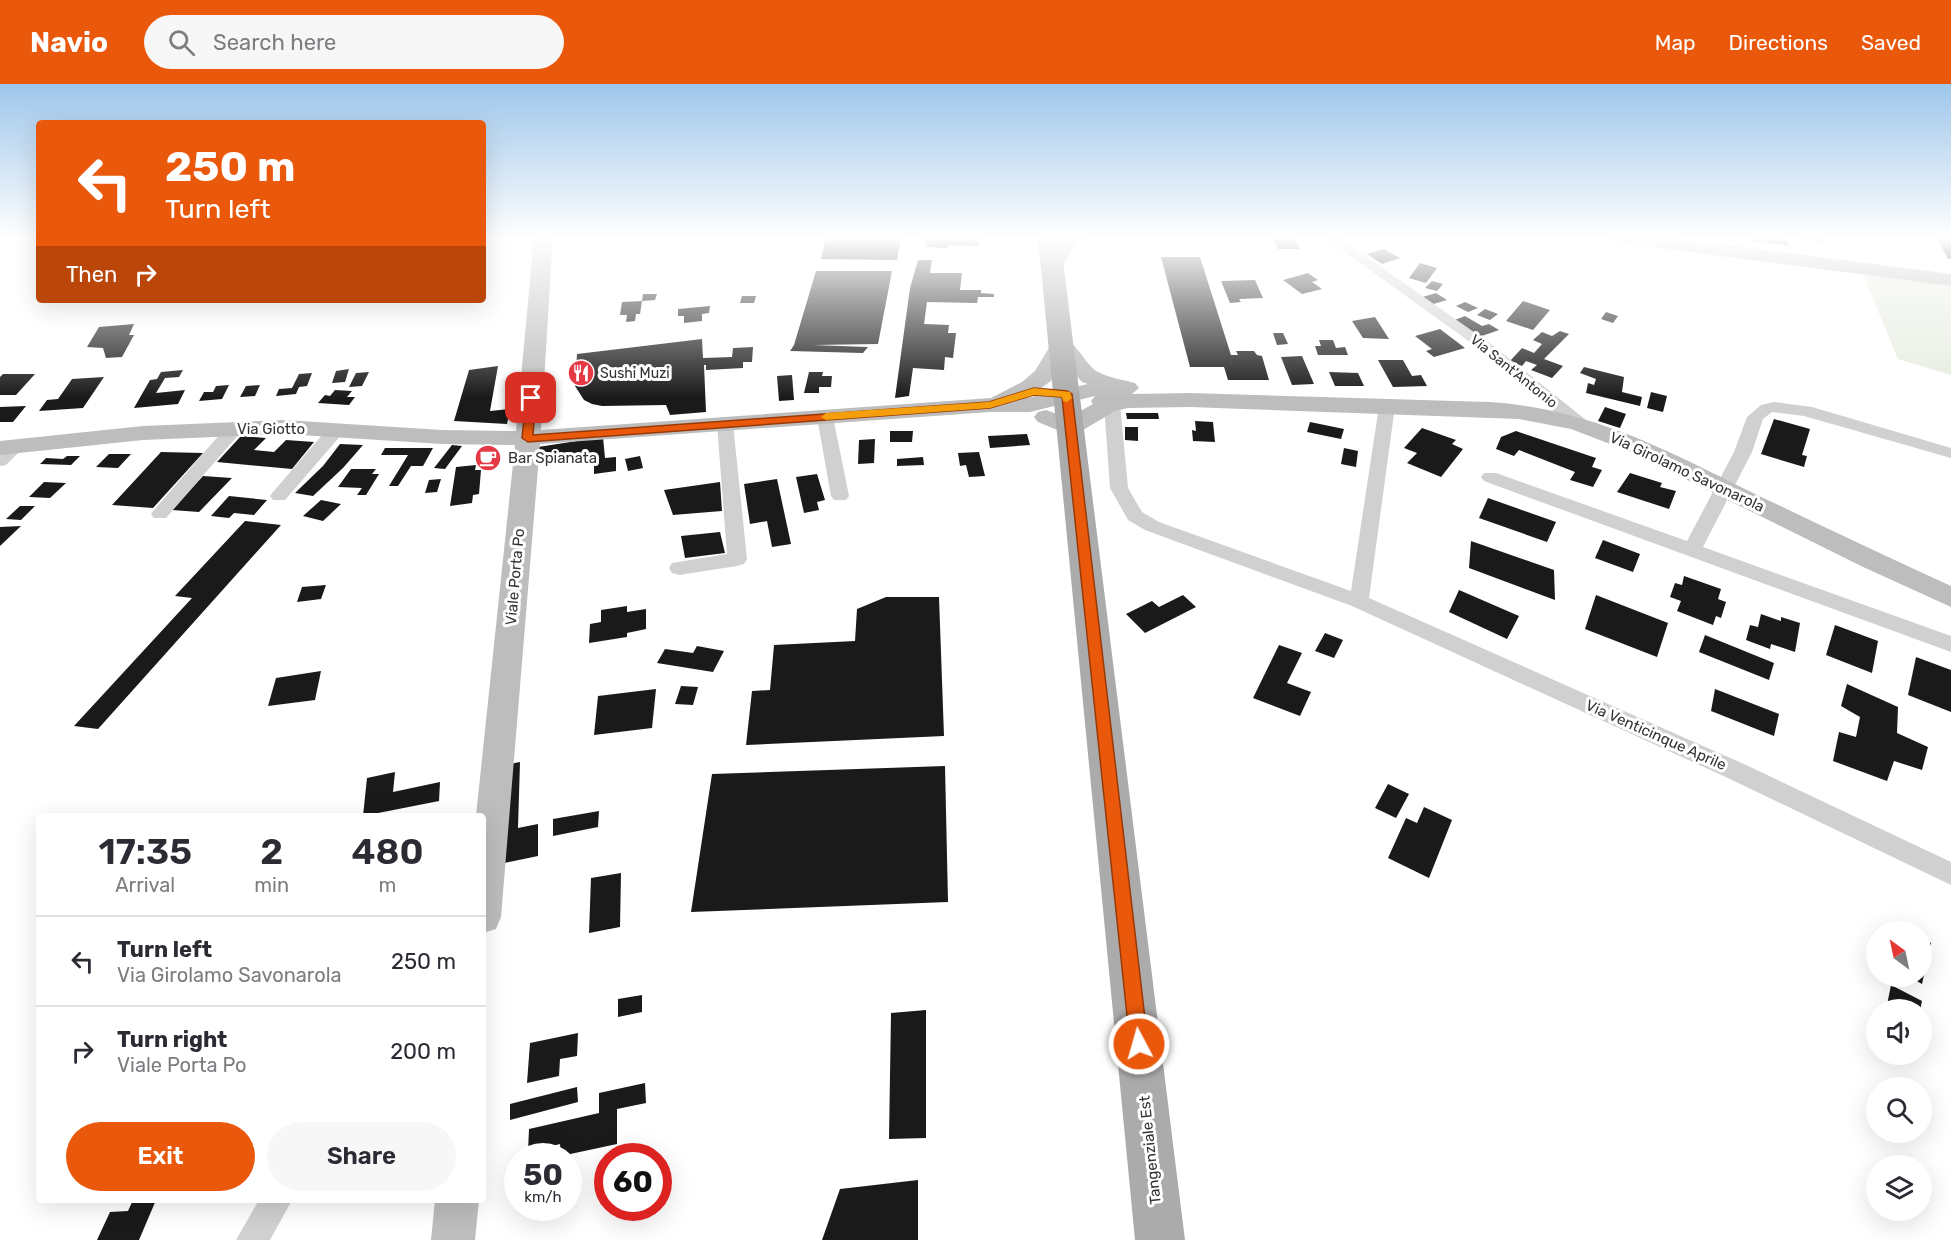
<!DOCTYPE html>
<html lang="en">
<head>
<meta charset="utf-8">
<style>
	body { margin:0; font-family:Rubik,sans-serif; background:#f7f7f7; color:#2b2b33; height:100vh; display:flex; flex-direction:column; font-size:22px; white-space:nowrap }
	* { box-sizing:border-box; margin:0 }
	p { font-size:20px; color:#7c7c81 }
	.icon { flex:none; width:33px; height:33px; fill:none; stroke:currentColor; stroke-width:2; stroke-linecap:round; stroke-linejoin:round }
	.map { position:relative; flex:1; overflow:hidden }
	.sheet { position:absolute; left:36px; top:729px; width:450px; height:390px; display:flex; flex-direction:column; background:#fff; border-radius:6px; box-shadow:0 6px 24px #0002 }
	.sheet>* { flex:none }
	.guide { position:absolute; left:36px; top:36px; width:450px; height:183px; border-radius:6px; box-shadow:0 6px 24px #0002; background:#ea580c; color:#fff; overflow:hidden }
	.needle { width:39px; rotate:327deg }
	.buttons { position:absolute; left:1866px; top:837px; display:grid; gap:12px }
	.buttons a { display:grid; place-items:center; width:66px; height:66px; border-radius:50%; background:#fff; box-shadow:0 6px 24px #0002; font-size:30px }
	.speed { position:absolute; left:504px; top:1059px; display:flex; gap:12px; font-size:30px; font-weight:700; text-align:center }
	.speed>* { display:grid; place-content:center; width:78px; height:78px; border-radius:50%; background:#fff; box-shadow:0 6px 24px #0002; line-height:1 }
	.speed small { font-size:15px; font-weight:400 }
	.speed .limit { border:9px solid #d22; background:#fff; color:#111 }
	.pin { position:absolute; display:grid; place-items:center; width:51px; height:51px; color:#fff; margin:-26px; border-radius:12px; box-shadow:0 3px 9px #0006 }
	.me { position:absolute; width:66px; margin:-33px; rotate:354deg; stroke-linejoin:round; filter:drop-shadow(0 0 4px #0008) }
	.turn { display:flex; align-items:center; gap:21px; height:126px; padding:0 30px; font-size:27px }
	.turn .icon { width:78px; height:78px; stroke-width:2.5 }
	.turn b { display:block; font-size:42px; line-height:51px }
	.then { display:flex; align-items:center; height:57px; padding:0 30px; background:#0003; gap:12px; font-size:22px }
	.eta { display:flex; justify-content:space-evenly; align-items:center; height:102px; text-align:center }
	.eta b { font-size:36px; font-weight:600; line-height:42px }
	.button { display:flex; gap:12px; margin-top:auto; padding:12px 30px }
	.button a { flex:1; height:69px; border-radius:36px; background:#ea580c; color:#fff; font-size:24px; font-weight:600; line-height:69px; text-align:center }
	.button a+a { background:#f7f7f7; color:#2b2b33 }
	ul { padding:0; list-style:none }
	li { display:flex; align-items:center; gap:18px; height:90px; padding:0 30px; border-top:2px solid #e1e1e2 }
	li div { flex:1 }
	li b { display:block; font-size:22px }
	li em { font-style:normal }
	header { display:flex; align-items:center; gap:36px; box-sizing:border-box; height:84px; padding:0 30px; background:#ea580c; color:#fff }
	header strong { font-size:28px }
	nav { display:flex; gap:33px; margin-inline-start:auto; font-size:21px }
	.search { width:420px; height:54px; background:#f7f7f7; display:flex; align-items:center; gap:15px; box-sizing:border-box; padding:0 21px; border-radius:33px; color:#7c7c81; font-size:22px }
	.map>svg:first-child { display:block }
	.green { fill:#e6ecdf }
	.building { fill:#1a1a1a }
	.lines { fill:none; stroke-linecap:round; stroke-linejoin:round }
	.street { fill:#d0d0d0; fill-rule:evenodd }
	.secondary { fill:#bdbdbd; fill-rule:evenodd }
	.primary { fill:#ababab; fill-rule:evenodd }
	.route { fill:#ea580c; stroke:#983908; stroke-width:1.5 }
	.slow { fill:#f59e0b }
	.labels { text-anchor:middle; stroke-width:6; stroke-linejoin:round; paint-order:stroke }
	.far-street-label { font-size:14px; fill:#333; stroke:#fff }
	.far-poi-label { font-size:14px; fill:#333; stroke:#fff; text-anchor:start }
	.street-label { font-size:15px; fill:#333; stroke:#fff }
	.poi-label { font-size:15px; fill:#333; stroke:#fff; text-anchor:start }
</style>
</head>
<body>
<header>
<strong>Navio</strong>
<div class="search"><svg class="icon" aria-label="search" viewBox="0 0 24 24"><circle cx="10" cy="10" r="6"/><path d="M15 15l6 6"/></svg>Search here</div>
<nav><a>Map</a><a>Directions</a><a>Saved</a></nav>
</header>
<div class="map">
<svg width="1951" height="1156" viewBox="0 0 1951 1156">
	<rect width="100%" height="100%" fill="#fff"/>
	<polygon class="green" points="1862,188 1951,199 1951,291 1898,275"/>
	<g class="building">
		<polygon points="826,153 901,153 897,176 821,175"/>
		<polygon points="927,153 980,153 979,162 948,161 948,164 926,163"/>
		<polygon points="1751,153 1787,156 1789,162 1752,157"/>
		<polygon points="1794,153 1824,153 1826,158 1794,154"/>
		<polygon points="1936,153 1951,153 1951,175 1948,175"/>
		<polygon points="1273,155 1295,155 1300,165 1278,165"/>
		<polygon points="1384,165 1400,174 1382,180 1367,170"/>
		<polygon points="1161,173 1200,173 1231,271 1238,271 1236,267 1254,267 1257,271 1262,272 1269,296 1228,296 1224,283 1190,283"/>
		<polygon points="918,176 932,176 930,189 962,189 960,206 981,206 981,209 994,210 994,213 978,213 977,219 927,218 924,240 949,241 948,249 956,249 953,274 945,273 944,286 913,284 909,312 895,314 910,204"/>
		<polygon points="1420,179 1437,184 1426,199 1409,194"/>
		<polygon points="816,187 892,187 878,260 813,261 868,263 863,269 790,267 794,261"/>
		<polygon points="1308,189 1318,196 1312,198 1322,205 1302,210 1283,196"/>
		<polygon points="1255,196 1263,214 1239,215 1241,218 1230,219 1221,197"/>
		<polygon points="1432,197 1443,200 1437,207 1425,204"/>
		<polygon points="1436,209 1447,216 1430,221 1419,214"/>
		<polygon points="643,210 657,210 655,216 642,217"/>
		<polygon points="742,212 756,212 754,219 740,219"/>
		<polygon points="642,217 640,230 636,230 635,237 626,238 627,231 620,231 622,218"/>
		<polygon points="1523,217 1550,226 1533,246 1506,237"/>
		<polygon points="1465,218 1478,224 1468,228 1456,222"/>
		<polygon points="710,222 709,229 702,230 702,237 684,239 684,232 678,232 678,225"/>
		<polygon points="1485,225 1498,230 1490,236 1477,231"/>
		<polygon points="1606,228 1618,232 1613,239 1601,235"/>
		<polygon points="1465,232 1482,242 1489,240 1499,246 1479,253 1452,237"/>
		<polygon points="1375,233 1389,255 1363,254 1352,237"/>
		<polygon points="134,240 129,251 134,251 122,273 106,274 103,264 87,263 99,243"/>
		<polygon points="1440,245 1465,264 1434,273 1426,267 1432,265 1415,252"/>
		<polygon points="1560,247 1569,250 1544,275 1563,282 1552,294 1531,286 1537,281 1526,277 1522,282 1510,277 1522,264 1534,269 1542,260 1533,256 1542,248 1552,252"/>
		<polygon points="1273,249 1283,249 1288,260 1277,261"/>
		<polygon points="702,255 703,274 732,273 733,264 753,263 752,278 743,278 743,284 706,286 706,281 704,281 706,328 670,331 666,321 602,322 592,320 584,316 575,302 577,270"/>
		<polygon points="1319,256 1333,256 1336,264 1345,263 1348,271 1318,271 1315,262 1321,262"/>
		<polygon points="1302,272 1314,300 1292,301 1281,273"/>
		<polygon points="1378,276 1403,276 1412,292 1421,291 1427,302 1393,303"/>
		<polygon points="498,282 490,327 510,325 507,340 454,337 469,286"/>
		<polygon points="1584,283 1624,293 1622,308 1642,313 1640,322 1586,309 1588,299 1594,301 1596,295 1580,289"/>
		<polygon points="349,285 345,298 332,299 336,287"/>
		<polygon points="183,286 179,293 165,294 156,309 185,306 178,320 134,324 150,296 157,295 161,288"/>
		<polygon points="369,288 362,302 349,303 356,289"/>
		<polygon points="809,288 823,288 822,292 832,292 831,303 819,303 819,309 804,309"/>
		<polygon points="1329,288 1358,289 1364,302 1335,302"/>
		<polygon points="312,289 307,302 299,303 296,310 276,312 279,305 292,304 299,290"/>
		<polygon points="3,290 35,290 16,311 0,311 0,293"/>
		<polygon points="792,291 794,316 779,317 777,292"/>
		<polygon points="104,293 83,324 39,327 47,316 58,315 72,295"/>
		<polygon points="229,301 222,315 199,317 204,308 213,308 216,302"/>
		<polygon points="260,301 255,312 240,313 246,302"/>
		<polygon points="335,306 352,307 347,313 355,313 349,321 318,319 325,311 330,312"/>
		<polygon points="1651,308 1667,312 1663,328 1647,324"/>
		<polygon points="26,322 13,338 0,338 0,323"/>
		<polygon points="1605,323 1626,330 1620,344 1598,337"/>
		<polygon points="1126,329 1158,329 1159,335 1127,335"/>
		<polygon points="1774,335 1810,345 1802,371 1807,372 1804,383 1761,370"/>
		<polygon points="1195,337 1213,338 1215,358 1193,357 1192,346 1196,347"/>
		<polygon points="1310,338 1344,345 1341,355 1307,348"/>
		<polygon points="1125,343 1138,343 1138,357 1125,356"/>
		<polygon points="1422,344 1456,356 1452,360 1463,365 1441,393 1407,379 1417,369 1404,364"/>
		<polygon points="890,347 913,347 912,358 890,358"/>
		<polygon points="1516,347 1596,374 1592,383 1602,386 1593,403 1570,396 1575,388 1519,366 1514,372 1496,365 1501,353"/>
		<polygon points="1027,350 1030,361 990,364 988,352"/>
		<polygon points="241,352 266,354 254,366 274,368 286,356 314,358 292,385 217,378"/>
		<polygon points="603,353 605,374 616,373 616,387 594,390 594,369 538,378 538,363"/>
		<polygon points="875,355 874,379 858,380 859,356"/>
		<polygon points="340,360 363,361 343,384 313,412 295,409 323,382"/>
		<polygon points="452,361 462,362 445,385 434,384"/>
		<polygon points="385,364 433,364 423,382 411,382 398,402 389,402 408,371 381,371"/>
		<polygon points="1344,364 1358,367 1356,383 1341,380"/>
		<polygon points="161,368 203,369 153,424 112,421"/>
		<polygon points="979,368 985,392 969,393 966,381 960,382 958,369"/>
		<polygon points="109,370 131,370 118,384 96,383"/>
		<polygon points="67,372 80,372 71,381 40,380 46,374 63,375"/>
		<polygon points="640,372 643,384 628,387 625,375"/>
		<polygon points="923,373 924,381 897,382 897,375"/>
		<polygon points="476,381 475,386 481,386 479,410 473,411 472,419 450,422 456,383"/>
		<polygon points="351,385 376,385 372,390 379,390 366,411 357,411 362,404 338,403"/>
		<polygon points="1630,389 1662,399 1660,403 1676,407 1669,425 1617,408"/>
		<polygon points="817,390 825,416 817,418 819,426 804,429 796,393"/>
		<polygon points="203,392 232,394 199,428 172,426"/>
		<polygon points="441,395 437,408 425,409 429,396"/>
		<polygon points="777,395 791,460 772,463 767,437 750,440 744,400"/>
		<polygon points="44,398 66,399 50,414 29,413"/>
		<polygon points="720,398 722,427 673,431 664,406"/>
		<polygon points="229,412 267,416 254,431 234,429 229,434 211,432"/>
		<polygon points="1488,414 1556,438 1547,458 1479,434"/>
		<polygon points="321,416 341,420 323,437 303,432"/>
		<polygon points="20,422 35,422 21,436 6,435"/>
		<polygon points="245,437 281,441 98,645 74,642 192,514 175,512"/>
		<polygon points="21,442 0,462 0,443"/>
		<polygon points="720,448 725,469 685,474 681,452"/>
		<polygon points="1603,456 1640,470 1633,488 1595,474"/>
		<polygon points="1471,457 1554,486 1555,516 1469,484"/>
		<polygon points="1684,492 1721,505 1718,515 1726,518 1721,534 1716,532 1713,541 1677,527 1681,517 1670,513 1675,499 1682,501"/>
		<polygon points="326,501 321,515 297,518 302,503"/>
		<polygon points="1459,506 1519,532 1507,555 1449,528"/>
		<polygon points="1183,511 1196,523 1145,549 1126,530 1152,517 1159,523"/>
		<polygon points="1596,511 1668,539 1657,573 1585,545"/>
		<polygon points="886,513 939,513 944,652 746,661 752,607 770,606 774,561 855,557 857,525"/>
		<polygon points="627,522 627,528 646,525 646,545 627,549 627,553 589,559 590,540 601,538 601,526"/>
		<polygon points="1761,530 1781,537 1781,533 1800,539 1795,568 1771,560 1770,565 1746,556 1750,541 1758,543"/>
		<polygon points="1835,541 1878,557 1872,589 1826,571"/>
		<polygon points="1325,549 1343,556 1334,574 1315,567"/>
		<polygon points="1705,551 1774,579 1769,596 1699,568"/>
		<polygon points="1279,561 1302,569 1287,599 1311,608 1300,632 1253,614"/>
		<polygon points="697,562 724,567 713,588 657,579 665,565 693,569"/>
		<polygon points="1916,573 1951,586 1951,628 1908,611"/>
		<polygon points="321,587 315,616 268,622 276,594"/>
		<polygon points="1847,600 1898,623 1897,649 1928,663 1922,686 1894,677 1887,697 1833,677 1839,648 1856,653 1860,633 1841,622"/>
		<polygon points="681,602 698,603 693,621 675,620"/>
		<polygon points="656,605 652,644 594,651 598,612"/>
		<polygon points="1715,605 1779,630 1774,652 1711,627"/>
		<polygon points="520,678 518,744 538,740 538,772 495,781 499,682"/>
		<polygon points="945,682 948,818 691,828 712,690"/>
		<polygon points="395,688 393,708 440,698 439,717 363,732 367,694"/>
		<polygon points="1388,700 1409,710 1396,734 1375,724"/>
		<polygon points="1424,723 1452,736 1429,794 1388,774 1406,734 1417,739"/>
		<polygon points="599,727 598,743 553,752 553,735"/>
		<polygon points="621,789 620,843 589,849 591,794"/>
		<polygon points="1922,854 1931,859 1922,900 1908,892 1922,892"/>
		<polygon points="1891,901 1922,917 1920,926 1886,926"/>
		<polygon points="642,911 642,928 618,933 618,915"/>
		<polygon points="926,926 926,1054 889,1055 891,929"/>
		<polygon points="578,949 577,972 560,975 559,992 527,999 530,959"/>
		<polygon points="645,999 646,1019 617,1025 617,1060 561,1072 560,1060 528,1068 529,1045 599,1029 599,1009"/>
		<polygon points="577,1003 578,1018 510,1036 510,1020"/>
		<polygon points="918,1096 918,1156 822,1156 840,1105"/>
		<polygon points="133,1116 156,1116 139,1156 97,1156 110,1128 128,1127"/>
	</g>
	<g class="lines">
		<g class="street">
			<polygon points="1324,153 1338,153 1491,260 1586,336 1588,340 1586,344 1574,344 1481,266"/>
			<polygon points="1112,315 1120,320 1128,404 1142,428 1159,438 1351,507 1379,322 1387,317 1393,319 1395,322 1369,514 1746,681 1951,778 1951,801 1730,695 1352,522 1145,446 1128,436 1110,404 1104,320"/>
			<polygon points="1774,318 1812,323 1951,364 1951,374 1804,332 1772,328 1763,335 1752,368 1703,463 1951,552 1951,568 1484,397 1481,393 1484,389 1496,389 1687,457 1734,368 1747,333 1761,321"/>
			<polygon points="825,328 833,333 849,412 846,416 834,416 831,412 817,333"/>
			<polygon points="725,335 733,340 747,475 744,480 737,482 679,491 672,489 669,484 672,479 727,470 717,340"/>
			<polygon points="234,340 240,341 242,345 240,349 166,434 154,434 151,430 154,426 228,341"/>
			<polygon points="336,341 342,342 344,346 342,350 285,416 273,416 270,412 273,408 330,342"/>
			<polygon points="16,357 22,358 25,362 6,381 0,382 0,368 10,358"/>
			<polygon points="259,1116 292,1116 270,1156 236,1156"/>
		</g>
		<g class="secondary">
			<path d="M 534,153 L 553,153 L 541,346 L 991,314 L 1022,298 L 1035,287 L 1050,262 L 1048,259 L 1051,254 C 1075,248 1081,278 1098,288 C 1109,294 1124,296 1135,299 L 1139,304 L 1132,310 L 1190,309 L 1489,318 C 1587,324 1663,364 1749,407 C 1816,439 1883,471 1951,502 L 1951,523 L 1861,482 L 1631,368 L 1571,345 L 1519,335 L 1190,323 L 1128,324 L 1115,327 L 1078,349 L 1069,351 L 1038,338 L 1034,333 L 1038,328 L 1046,326 L 1068,334 L 1093,320 L 1091,317 L 1095,312 L 1030,328 L 990,328 L 540,360 L 501,833 L 496,845 L 483,849 L 483,732 L 476,732 L 515,361 L 442,360 L 284,350 L 143,356 L 0,371 L 0,357 L 143,342 L 284,336 L 442,346 L 516,347 ZM 1064,278 L 1082,298 L 1088,300 L 1027,314 L 1051,297 Z"/>
			<polygon points="1065,153 1088,153 1073,165 1058,189 1044,189 1041,185 1058,157"/>
			<polygon points="1610,153 1662,153 1951,190 1951,202 1620,159 1613,157"/>
			<polygon points="435,1116 479,1116 475,1156 431,1156"/>
		</g>
		<polygon class="primary" points="1038,153 1060,153 1185,1156 1135,1156"/>
	</g>
	<linearGradient id="sky" x2="0" y2="1"><stop stop-color="#9ec6ea"/><stop offset="0.49" stop-color="#fff"/><stop offset="1" stop-color="#fff" stop-opacity="0"/></linearGradient>
	<rect width="1951" height="314" fill="url(#sky)"/>
	<polygon class="route" points="1034,304 1067,307 1072,310 1148,960 1145,967 1139,969 1132,967 1130,960 1062,313 1034,311 990,324 528,358 522,354 526,314 531,311 536,314 533,351 989,318"/>
	<polygon class="slow" points="1034,304 1070,308 1072,314 1067,318 1063,317 1062,313 1034,311 990,324 826,336 821,333 826,329 989,318"/>
	<defs>
		<symbol id="restaurant-disc" viewBox="-11 -11 22 22"><circle r="9.5" fill="#e63946" stroke="#fff"/><path d="M-5-6h1v4h1v-4h1v4h1v-4h1v5L-1.5 .5V6h-2V.5L-5-1ZM5-6V6H3V1.5H1.5Q1.5-4 5-6Z" fill="#fff"/></symbol>
		<symbol id="cafe-disc" viewBox="-11 -11 22 22"><circle r="9.5" fill="#e63946" stroke="#fff"/><path d="M-5.5-4.5H6V0H3Q3 3.5 0 3.5H-2.5Q-5.5 3.5-5.5 0ZM3-3.2v2h1.7v-2ZM-6 4.5H4V6H-6Z" fill="#fff"/></symbol>
	</defs>
	<g fill-rule="evenodd">
		<use href="#restaurant-disc" x="566" y="274" width="30" height="30"/>
		<use href="#cafe-disc" x="473" y="359" width="30" height="30"/>
	</g>
	<g class="labels">
		<g class="far-street-label">
			<text transform="translate(1514 287) rotate(39)" y="5">Via Sant'Antonio</text>
		</g>
		<g class="far-poi-label">
			<text x="600" y="294">Sushi Muzi</text>
		</g>
		<g class="street-label">
			<text x="271" y="350">Via Giotto</text>
			<text transform="translate(1687 388) rotate(25)" y="5">Via Girolamo Savonarola</text>
			<text transform="translate(515 493) rotate(-85)" y="5">Viale Porta Po</text>
			<text transform="translate(1656 651) rotate(24)" y="5">Via Venticinque Aprile</text>
			<text transform="translate(1150 1066) rotate(-96)" y="5">Tangenziale Est</text>
		</g>
		<g class="poi-label">
			<text x="508" y="379">Bar Spianata</text>
		</g>
	</g>
</svg>
<div class="buttons">
<a><svg class="needle" viewBox="-14 -14 28 28"><path d="M0-13l5 13h-10z" fill="#e53935"/><path d="M0 13l5-13h-10z" fill="#7c7c81"/></svg></a>
<a><svg class="icon" aria-label="sound" viewBox="0 0 24 24"><path d="M4 9h4l5-4v14l-5-4H4zM17 9q2 3 0 6"/></svg></a>
<a><svg class="icon" aria-label="search" viewBox="0 0 24 24"><circle cx="10" cy="10" r="6"/><path d="M15 15l6 6"/></svg></a>
<a><svg class="icon" aria-label="layers" viewBox="0 0 24 24"><path d="M12 4l9 5-9 5-9-5zM3 14l9 5 9-5"/></svg></a>
</div>
<div class="speed"><div>50<small>km/h</small></div><div class="limit">60</div></div>
<div class="pin" style="left:531px;top:314px;background:#d93025"><svg class="icon" aria-label="arrive" viewBox="0 0 24 24"><path d="M6 21V4h12l-3 4 3 4H6"/></svg></div>
<svg class="me" style="left:1139px;top:960px" viewBox="-20 -20 40 40"><circle r="17" fill="#ea580c" stroke="#fff" stroke-width="3"/><path d="M0-11L8 9 0 5-8 9z" fill="#fff"/></svg>
<div class="guide">
<div class="turn"><svg class="icon" aria-label="left" viewBox="0 0 24 24"><path d="M17 20v-9H6M10 6l-5 5 5 5"/></svg><div><b>250 m</b>Turn left</div></div>
<div class="then">Then<svg class="icon" aria-label="right" viewBox="0 0 24 24"><path d="M7 20v-9h11M14 6l5 5-5 5"/></svg></div>
</div>
<section class="sheet">
<div class="eta">
<div><b>17:35</b><p>Arrival</p></div>
<div><b>2</b><p>min</p></div>
<div><b>480</b><p>m</p></div>
</div>
<ul>
<li><svg class="icon" aria-label="left" viewBox="0 0 24 24"><path d="M17 20v-9H6M10 6l-5 5 5 5"/></svg><div><b>Turn left</b><p>Via Girolamo Savonarola</p></div><em>250 m</em></li>
<li><svg class="icon" aria-label="right" viewBox="0 0 24 24"><path d="M7 20v-9h11M14 6l5 5-5 5"/></svg><div><b>Turn right</b><p>Viale Porta Po</p></div><em>200 m</em></li>
</ul>
<div class="button"><a>Exit</a><a>Share</a></div>
</section>
</div>
</body>
</html>
